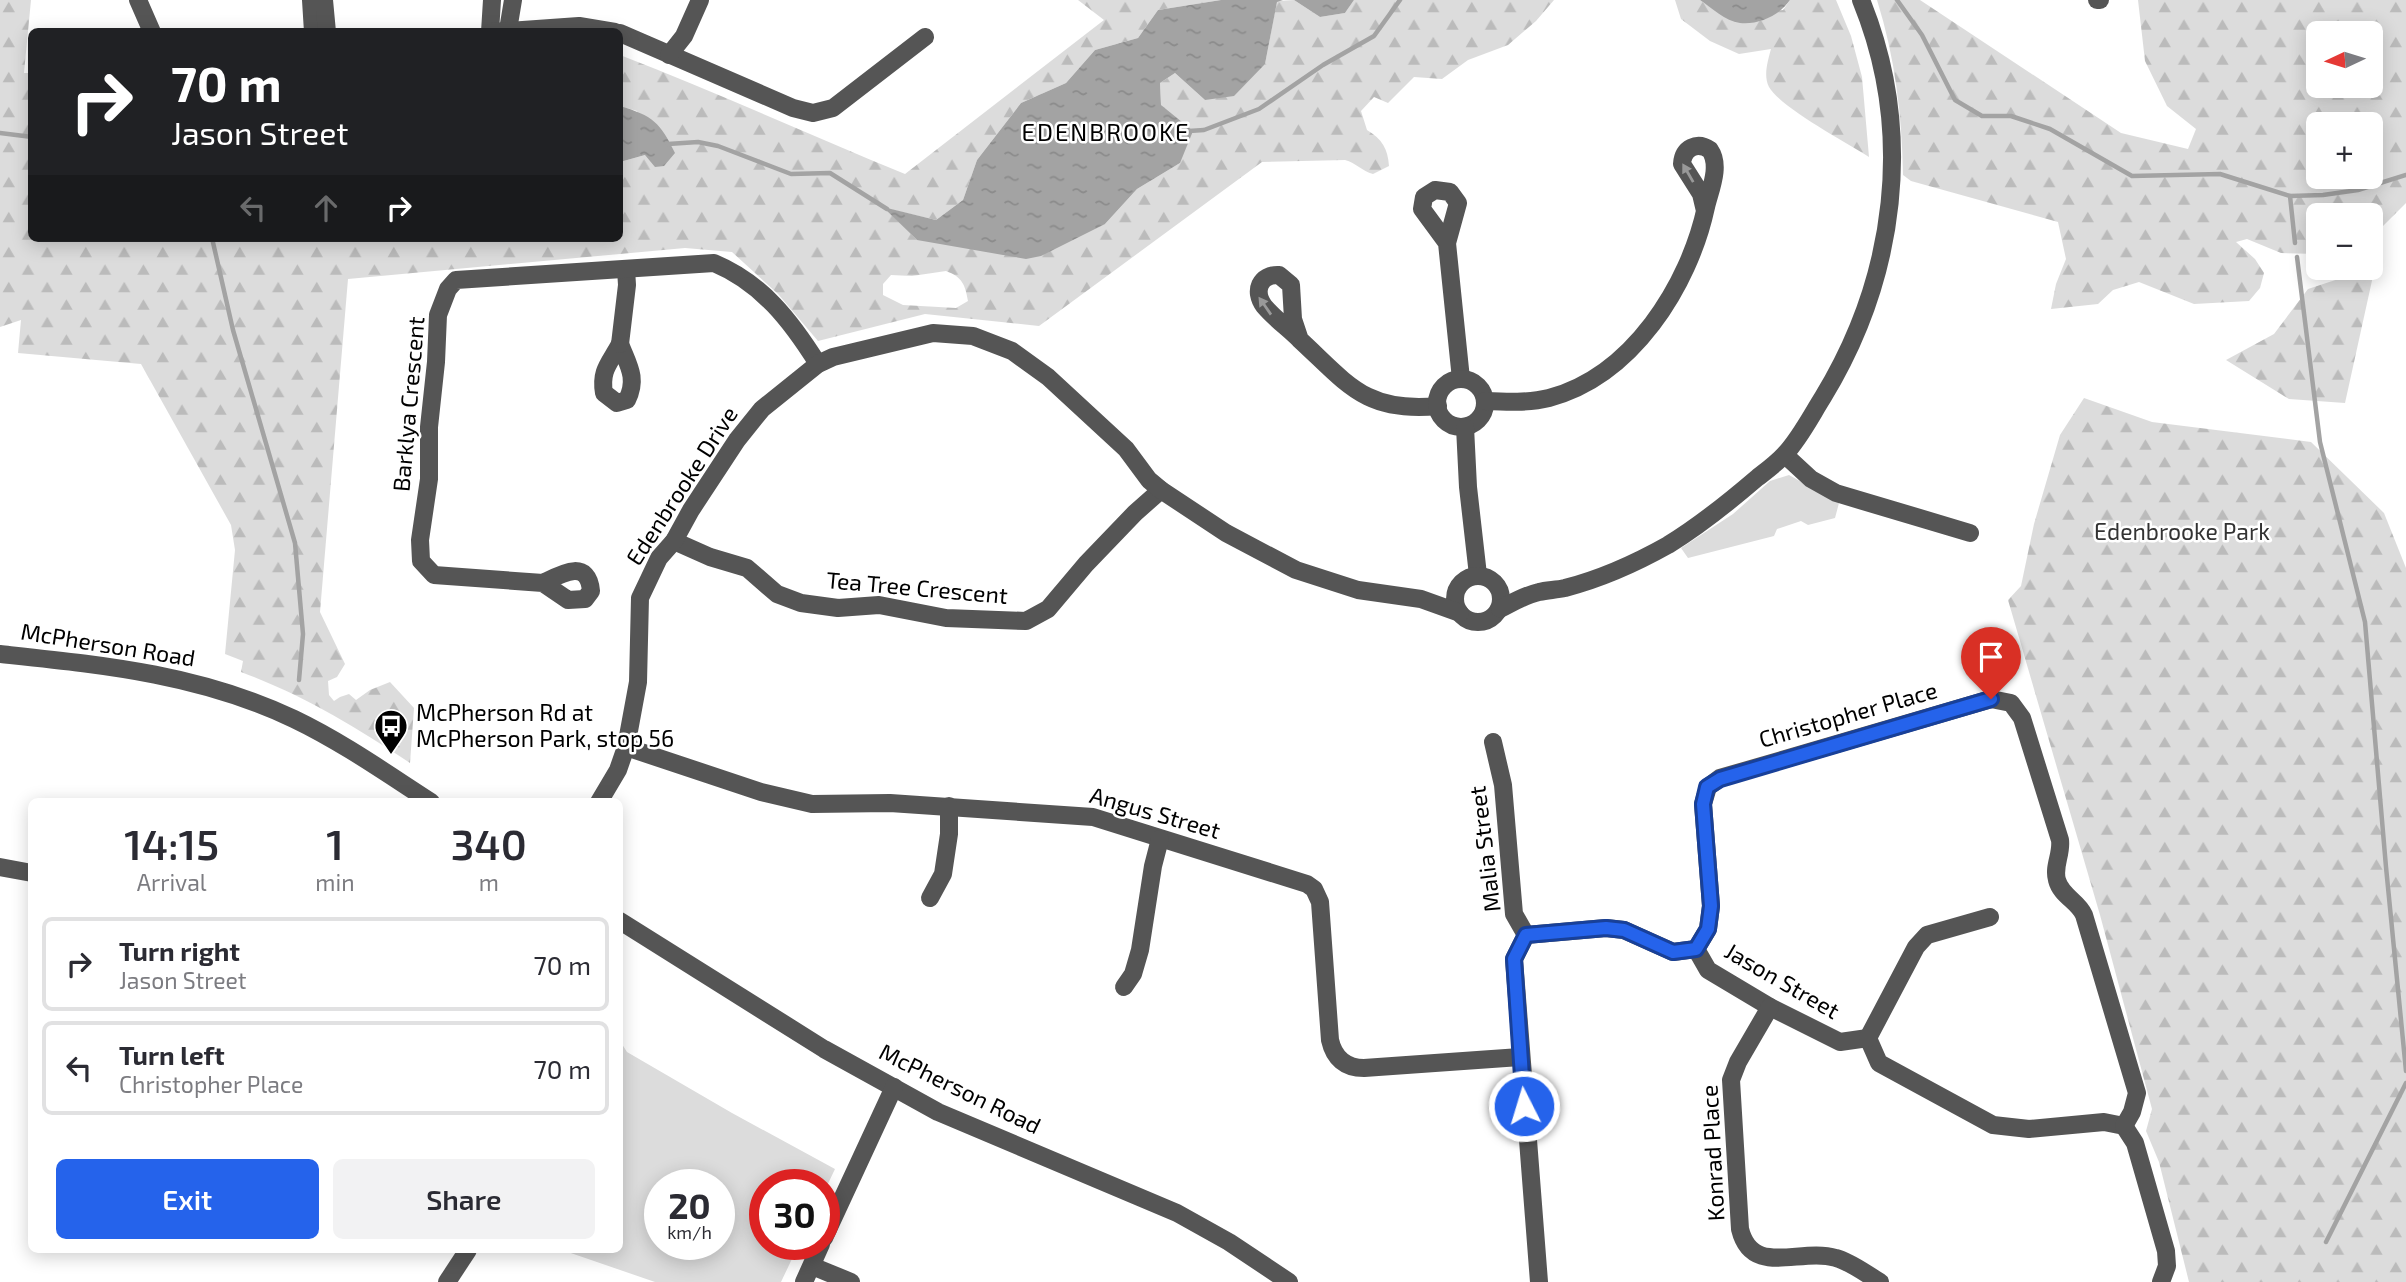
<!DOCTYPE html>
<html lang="en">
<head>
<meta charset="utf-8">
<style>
	body { margin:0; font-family:"Exo 2",sans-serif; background:#f2f2f3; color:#2b2b33; height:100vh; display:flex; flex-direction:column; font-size:26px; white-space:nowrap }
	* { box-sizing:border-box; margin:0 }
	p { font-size:23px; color:#7c7c81 }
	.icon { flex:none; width:38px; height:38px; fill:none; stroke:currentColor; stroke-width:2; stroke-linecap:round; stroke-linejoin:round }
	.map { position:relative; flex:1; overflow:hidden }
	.panel { position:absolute; left:28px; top:798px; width:595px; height:455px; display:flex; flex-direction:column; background:#fff; border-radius:10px; box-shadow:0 4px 18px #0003 }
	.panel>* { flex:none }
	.hud { position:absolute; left:28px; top:28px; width:595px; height:214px; border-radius:10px; box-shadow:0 4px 18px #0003; background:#202124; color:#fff; overflow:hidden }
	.needle { width:46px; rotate:266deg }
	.controls { position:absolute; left:2306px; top:21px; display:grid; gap:14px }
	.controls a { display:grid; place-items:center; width:77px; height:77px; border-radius:10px; background:#fff; box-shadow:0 4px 18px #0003; font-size:35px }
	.speed { position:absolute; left:644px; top:1169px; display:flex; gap:14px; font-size:35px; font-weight:700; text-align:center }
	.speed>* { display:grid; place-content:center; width:91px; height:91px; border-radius:50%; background:#fff; box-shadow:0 4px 18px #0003; line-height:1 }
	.speed small { font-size:18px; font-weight:400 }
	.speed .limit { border:10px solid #d22; background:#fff; color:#111 }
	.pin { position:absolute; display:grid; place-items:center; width:60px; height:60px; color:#fff; margin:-72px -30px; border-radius:50% 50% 50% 0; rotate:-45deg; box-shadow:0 0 7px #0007 }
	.pin .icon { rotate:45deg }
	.me { position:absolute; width:77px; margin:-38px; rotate:355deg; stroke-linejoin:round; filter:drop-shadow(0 0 5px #0008) }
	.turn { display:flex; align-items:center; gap:24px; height:147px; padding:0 28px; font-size:32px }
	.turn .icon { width:91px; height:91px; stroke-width:2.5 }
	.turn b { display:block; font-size:49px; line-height:60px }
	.lanes { display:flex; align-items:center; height:66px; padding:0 28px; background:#0003; justify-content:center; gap:35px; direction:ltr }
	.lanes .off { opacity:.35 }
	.eta { display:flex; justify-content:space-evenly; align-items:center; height:119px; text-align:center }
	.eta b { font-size:42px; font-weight:600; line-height:49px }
	.primary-button { display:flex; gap:14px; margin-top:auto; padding:14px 28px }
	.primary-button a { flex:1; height:80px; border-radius:10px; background:#2563eb; color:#fff; font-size:28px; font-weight:600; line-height:80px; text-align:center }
	.primary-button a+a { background:#f2f2f3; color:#2b2b33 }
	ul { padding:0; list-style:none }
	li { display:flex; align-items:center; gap:21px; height:94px; margin:0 14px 10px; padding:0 14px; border:4px solid #e1e1e2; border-radius:10px }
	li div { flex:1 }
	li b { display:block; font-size:26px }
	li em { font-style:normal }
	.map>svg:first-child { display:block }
	.green { fill:#dcdcdc; fill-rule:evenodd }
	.forest { fill:url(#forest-firs); fill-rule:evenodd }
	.water { fill:url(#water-ripples) }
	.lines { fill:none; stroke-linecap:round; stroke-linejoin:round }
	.stream { stroke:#a3a3a3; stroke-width:4.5 }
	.minor { stroke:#555; stroke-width:18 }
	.oneway { fill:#999 }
	.route-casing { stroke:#184099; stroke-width:18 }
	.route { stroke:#2563eb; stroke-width:12 }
	.labels { text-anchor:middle; stroke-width:5; stroke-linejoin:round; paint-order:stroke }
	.street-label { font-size:23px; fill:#000; stroke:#fff }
	.park-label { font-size:23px; fill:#333; stroke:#fff }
	.poi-label { font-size:23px; fill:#000; stroke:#fff; text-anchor:start }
	.neighbourhood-label { font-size:24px; letter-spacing:2px; fill:#000; stroke:#fff }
</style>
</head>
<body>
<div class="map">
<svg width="2406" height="1282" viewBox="0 0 2406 1282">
	<defs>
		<pattern id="forest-firs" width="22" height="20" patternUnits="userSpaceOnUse" patternTransform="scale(1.75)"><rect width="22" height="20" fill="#dcdcdc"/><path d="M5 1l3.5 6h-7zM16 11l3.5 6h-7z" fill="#bbb"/></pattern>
		<pattern id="water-ripples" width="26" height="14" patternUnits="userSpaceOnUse" patternTransform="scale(1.75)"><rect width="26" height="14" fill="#a3a3a3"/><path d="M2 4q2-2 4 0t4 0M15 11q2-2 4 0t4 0" fill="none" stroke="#8b8b8b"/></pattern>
	</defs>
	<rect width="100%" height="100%" fill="#fff"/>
	<g class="green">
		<polygon points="1789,475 1839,503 1835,518 1808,525 1801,521 1777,529 1774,536 1688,558 1681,548 1733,514 1770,481"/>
		<path d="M 620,1041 L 627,1052 L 732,1113 L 835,1169 L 824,1192 L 824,1185 L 765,1185 L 765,1244 L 799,1244 L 781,1282 L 655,1282 L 562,1250 L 620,1250 ZM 660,1185 L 719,1185 L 719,1244 L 660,1244 Z"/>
	</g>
	<g class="forest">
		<path d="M 0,0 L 31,0 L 24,73 L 32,73 L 32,238 L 620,238 L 620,162 L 645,155 L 637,111 L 620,106 L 620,55 C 716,92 810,135 905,174 L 1104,20 L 1078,0 L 1221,0 L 1158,10 L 1138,38 L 1095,50 L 1066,83 L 1021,103 L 977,160 L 963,200 L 936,220 L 885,208 L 917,240 L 1105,224 L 1137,189 L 1180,163 L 1161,105 L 1160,83 L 1175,73 L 1205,100 L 1265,64 L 1277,1 L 1294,0 L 1320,17 L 1345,13 L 1354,0 L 1554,0 L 1536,21 L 1508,45 L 1468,60 L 1442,79 L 1414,77 L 1388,103 L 1374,97 L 1361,111 L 1367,130 C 1382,139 1388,149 1389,166 L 1373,174 C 1362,171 1356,163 1345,160 L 1262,162 L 1039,326 L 925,314 L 818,341 L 778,294 L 732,252 L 685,248 L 348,279 L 320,612 L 345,664 L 337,677 L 328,681 L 329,695 L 334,701 L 340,697 L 349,694 L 356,700 L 370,690 L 390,682 L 414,708 L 410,763 C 354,726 305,696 241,672 L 243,661 L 225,654 L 235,550 L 231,525 L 141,364 L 18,353 L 21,320 L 0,327 ZM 946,271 C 962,277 965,284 968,301 L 956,308 L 903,305 L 883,295 L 883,284 L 891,275 L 912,276 Z"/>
		<path d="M 1675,0 L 1700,0 L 1722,15 L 1783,10 L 1790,0 L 1836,0 L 1851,36 L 1862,77 L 1869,157 C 1847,143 1780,107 1769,87 C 1763,76 1768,60 1771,49 L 1739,54 L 1710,41 L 1681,19 Z"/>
		<path d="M 1877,0 L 1920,0 L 2121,133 L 2188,149 L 2196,129 L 2167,106 L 2145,61 L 2138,0 L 2406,0 L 2406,203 L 2371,238 L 2371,215 L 2319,215 L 2319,254 L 2281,253 L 2247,239 L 2236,242 L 2255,259 L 2264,273 L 2260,288 L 2249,301 L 2194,304 L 2139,282 L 2113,290 L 2098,304 L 2051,309 L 2056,284 L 2066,259 L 2058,222 L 1911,181 L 1903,175 C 1902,115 1895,57 1877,0 ZM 2319,33 L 2371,33 L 2371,86 L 2319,86 ZM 2319,124 L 2371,124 L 2371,177 L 2319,177 Z"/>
		<polygon points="2375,267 2345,403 2289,399 2226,360 2274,334 2308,289"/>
		<polygon points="2084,398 2152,422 2311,442 2384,513 2406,568 2406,1282 2189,1282 2159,1162 2146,1131 2152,1109 2100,915 2008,600 2021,586 2034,524 2060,435"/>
	</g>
	<g class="water">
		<polygon points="1221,0 1283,0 1277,2 1265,64 1234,96 1205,100 1175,73 1160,83 1161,105 1193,131 1180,163 1137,189 1105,224 1041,256 1026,259 917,240 883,207 936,220 963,200 977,160 1021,103 1066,83 1095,50 1138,38 1158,10"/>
		<polygon points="1294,0 1354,0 1345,13 1320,17"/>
		<path d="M 1700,0 L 1790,0 C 1780,15 1759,25 1740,23 C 1725,21 1712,8 1700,0 Z"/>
		<path d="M 620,106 C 653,116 660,122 675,153 L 664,166 L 655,167 L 645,155 L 620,162 Z"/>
	</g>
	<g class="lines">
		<g class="stream">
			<polyline points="1897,0 1922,35 1955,100 1982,116 2011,116 2050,129 2132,176 2220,174 2290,196 2323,195 2358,190 2406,175"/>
			<polyline points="1189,131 1204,130 1259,109 1323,65 1374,36 1400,0"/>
			<polyline points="0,133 32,137"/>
			<polyline points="668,144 698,142 718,146 791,174 830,173 887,209"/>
			<polyline points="2290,196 2295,243"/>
			<polyline points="212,238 233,330 295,543 303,634 299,680"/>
			<polyline points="2297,257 2320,442 2365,622 2386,867 2406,1071"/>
			<polyline points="2326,1242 2406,1083"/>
		</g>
		<g class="minor">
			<polyline points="138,0 152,32"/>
			<polyline points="311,0 313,32"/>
			<polyline points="324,0 327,32"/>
			<polyline points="2097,0 2100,0"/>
			<polyline points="508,30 513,0"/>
			<polyline points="490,32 492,0"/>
			<polyline points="492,32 579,26 615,32"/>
			<polyline points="620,33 793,108 813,113 833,108 925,37"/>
			<polyline points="669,55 684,36 700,0"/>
			<polyline points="1447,243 1422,209 1424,197 1435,190 1450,192 1458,203 1447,243 1461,379"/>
			<path d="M 1300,340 L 1293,319 L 1291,285 L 1279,275 C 1260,274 1253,291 1264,306 C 1275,319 1288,328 1299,339 C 1348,384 1365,413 1438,406"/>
			<path d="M 620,344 C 628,365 638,378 627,400 L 617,403 L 604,393 C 600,370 610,363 620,344 Z"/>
			<polyline points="620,344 627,285 626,269"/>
			<circle cx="1461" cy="403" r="24"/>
			<path d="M 1485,401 C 1506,402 1529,403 1549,398 C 1632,376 1689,286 1706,207 C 1710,190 1721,166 1710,150 C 1697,141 1683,148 1682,164 L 1701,194 L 1705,211"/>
			<polyline points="1465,427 1468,487 1478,575"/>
			<polyline points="1785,455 1811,479 1836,493 1970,533"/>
			<polyline points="674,541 710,557 747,568 777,594 801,603 838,608 879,605 946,618 1026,621 1048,609 1086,564 1135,513 1161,490"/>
			<circle cx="1478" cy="599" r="23"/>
			<path d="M 543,583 C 561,574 588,558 591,591 L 585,599 L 568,600 L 543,583 L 434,575 L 421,561 L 420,540 L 429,479 L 429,427 L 436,362 L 438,315 L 448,289 L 456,280 L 714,263 C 762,283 791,321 818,364"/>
			<path d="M 1500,609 C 1512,603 1525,595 1539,592 C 1547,590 1556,590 1565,588 C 1600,579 1636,563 1668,545 C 1699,526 1729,502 1757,478 C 1766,471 1777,463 1785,454 C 1800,438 1811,416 1823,397 C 1896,277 1915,132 1861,0"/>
			<path d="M 0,654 C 103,665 199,674 294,719 C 342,742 386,773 431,802"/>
			<polyline points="1493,742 1503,785 1514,914 1526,935 1514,959 1539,1282"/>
			<path d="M 626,747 L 761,792 L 812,804 L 890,803 L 1093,817 L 1307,884 L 1314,889 L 1320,902 L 1330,1040 C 1334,1058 1345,1068 1364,1068 L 1520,1057"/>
			<polyline points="599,802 618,770 626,747 638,682 640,598 659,558 674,541 691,510 737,440 762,409 818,364 833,357 933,333 973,336 1012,351 1048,377 1126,449 1149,480 1161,490 1226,533 1296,570 1358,590 1421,599 1460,613"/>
			<polyline points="0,867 32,873"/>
			<polyline points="930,898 943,874 949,834 949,806"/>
			<polyline points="620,921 824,1049 938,1112 1177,1213 1229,1242 1289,1282"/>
			<polyline points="1526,935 1606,928 1624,930 1673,952 1696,949 1708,970 1770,1007 1840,1042 1868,1038 1879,1063 1993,1125 2029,1129 2104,1122 2124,1126 2135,1143 2166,1251 2167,1266 2161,1282"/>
			<path d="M 1696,949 L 1708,929 L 1711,906 L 1703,804 L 1708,787 L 1720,778 L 1991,699 L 2011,703 L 2022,718 L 2060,840 C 2062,854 2053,866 2057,880 C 2061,896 2078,901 2084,915 L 2137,1093 L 2132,1112 L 2124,1126"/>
			<polyline points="1124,987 1133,974 1140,950 1153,866 1160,839"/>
			<path d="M 1770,1007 L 1738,1062 L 1731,1080 L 1740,1229 C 1752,1278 1800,1247 1836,1258 C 1851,1262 1866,1274 1880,1282"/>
			<polyline points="1868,1038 1916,947 1927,935 1990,917"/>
			<polyline points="824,1238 894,1087"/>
			<polyline points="812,1266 851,1282"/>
			<polyline points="447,1282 468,1250"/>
			<polyline points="804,1282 821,1244"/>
		</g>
	</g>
	<defs><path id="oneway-solid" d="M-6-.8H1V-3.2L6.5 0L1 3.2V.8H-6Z" transform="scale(1.75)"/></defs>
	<g class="oneway">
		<use href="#oneway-solid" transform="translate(1688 173) rotate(-120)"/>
		<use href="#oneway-solid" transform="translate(1265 306) rotate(-125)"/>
	</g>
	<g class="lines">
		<defs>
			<polyline id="route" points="1524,1106 1514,959 1526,935 1606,928 1624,930 1673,952 1696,949 1708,929 1711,906 1703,804 1707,787 1720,779 1991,699"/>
		</defs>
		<use href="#route" class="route-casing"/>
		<use href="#route" class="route"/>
	</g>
	<defs>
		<symbol id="bus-pin" viewBox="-11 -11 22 30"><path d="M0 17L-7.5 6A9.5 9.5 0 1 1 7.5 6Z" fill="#000" stroke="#fff"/><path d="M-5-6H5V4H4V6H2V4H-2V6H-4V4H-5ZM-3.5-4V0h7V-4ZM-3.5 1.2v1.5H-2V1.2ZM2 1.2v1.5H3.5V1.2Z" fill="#fff"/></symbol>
	</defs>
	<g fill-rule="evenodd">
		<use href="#bus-pin" x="372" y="707" width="38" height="52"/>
	</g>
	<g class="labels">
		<g class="street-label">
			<text transform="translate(409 404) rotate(-85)" y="8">Barklya Crescent</text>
			<text transform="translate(682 486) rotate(-57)" y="8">Edenbrooke Drive</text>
			<text transform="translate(917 588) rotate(5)" y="8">Tea Tree Crescent</text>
			<text transform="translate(108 645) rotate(9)" y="8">McPherson Road</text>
			<text transform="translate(1848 715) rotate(-16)" y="8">Christopher Place</text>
			<text transform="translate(1155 813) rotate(16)" y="8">Angus Street</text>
			<text transform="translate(1485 849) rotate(-97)" y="8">Malia Street</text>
			<text transform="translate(1782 981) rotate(30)" y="8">Jason Street</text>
			<text transform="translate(960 1089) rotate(26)" y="8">McPherson Road</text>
			<text transform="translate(1713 1153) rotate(-93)" y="8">Konrad Place</text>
		</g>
		<g class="park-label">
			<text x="2182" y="540">Edenbrooke Park</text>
		</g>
		<g class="poi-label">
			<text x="416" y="721">McPherson Rd at<tspan x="416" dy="26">McPherson Park, stop 56</tspan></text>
		</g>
		<g class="neighbourhood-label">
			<text x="1106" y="141">EDENBROOKE</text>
		</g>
	</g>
</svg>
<div class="controls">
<a><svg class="needle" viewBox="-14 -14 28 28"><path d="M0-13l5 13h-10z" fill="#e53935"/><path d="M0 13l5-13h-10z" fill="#7c7c81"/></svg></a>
<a>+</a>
<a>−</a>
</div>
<div class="speed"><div>20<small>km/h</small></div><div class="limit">30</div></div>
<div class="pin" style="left:1991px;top:699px;background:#d93025"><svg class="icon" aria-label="arrive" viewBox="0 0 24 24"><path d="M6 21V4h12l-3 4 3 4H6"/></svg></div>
<svg class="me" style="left:1524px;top:1106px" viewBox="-20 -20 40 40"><circle r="17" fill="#2563eb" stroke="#fff" stroke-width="3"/><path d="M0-11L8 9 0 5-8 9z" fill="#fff"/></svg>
<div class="hud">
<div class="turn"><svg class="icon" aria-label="right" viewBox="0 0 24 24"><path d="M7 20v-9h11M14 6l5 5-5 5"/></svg><div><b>70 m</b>Jason Street</div></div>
<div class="lanes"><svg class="icon off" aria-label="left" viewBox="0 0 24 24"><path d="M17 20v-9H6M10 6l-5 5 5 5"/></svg><svg class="icon off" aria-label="ahead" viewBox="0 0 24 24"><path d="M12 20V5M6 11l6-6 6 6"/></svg><svg class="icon" aria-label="right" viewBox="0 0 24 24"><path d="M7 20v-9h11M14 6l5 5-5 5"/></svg></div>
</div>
<section class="panel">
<div class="eta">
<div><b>14:15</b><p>Arrival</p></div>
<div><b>1</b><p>min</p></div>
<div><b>340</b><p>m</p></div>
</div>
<ul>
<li><svg class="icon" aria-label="right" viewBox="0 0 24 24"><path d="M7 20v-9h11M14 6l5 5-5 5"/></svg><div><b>Turn right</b><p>Jason Street</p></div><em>70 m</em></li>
<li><svg class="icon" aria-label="left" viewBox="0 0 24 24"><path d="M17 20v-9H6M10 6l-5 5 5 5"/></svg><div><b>Turn left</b><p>Christopher Place</p></div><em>70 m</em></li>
</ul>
<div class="primary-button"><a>Exit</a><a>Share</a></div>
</section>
</div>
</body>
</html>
